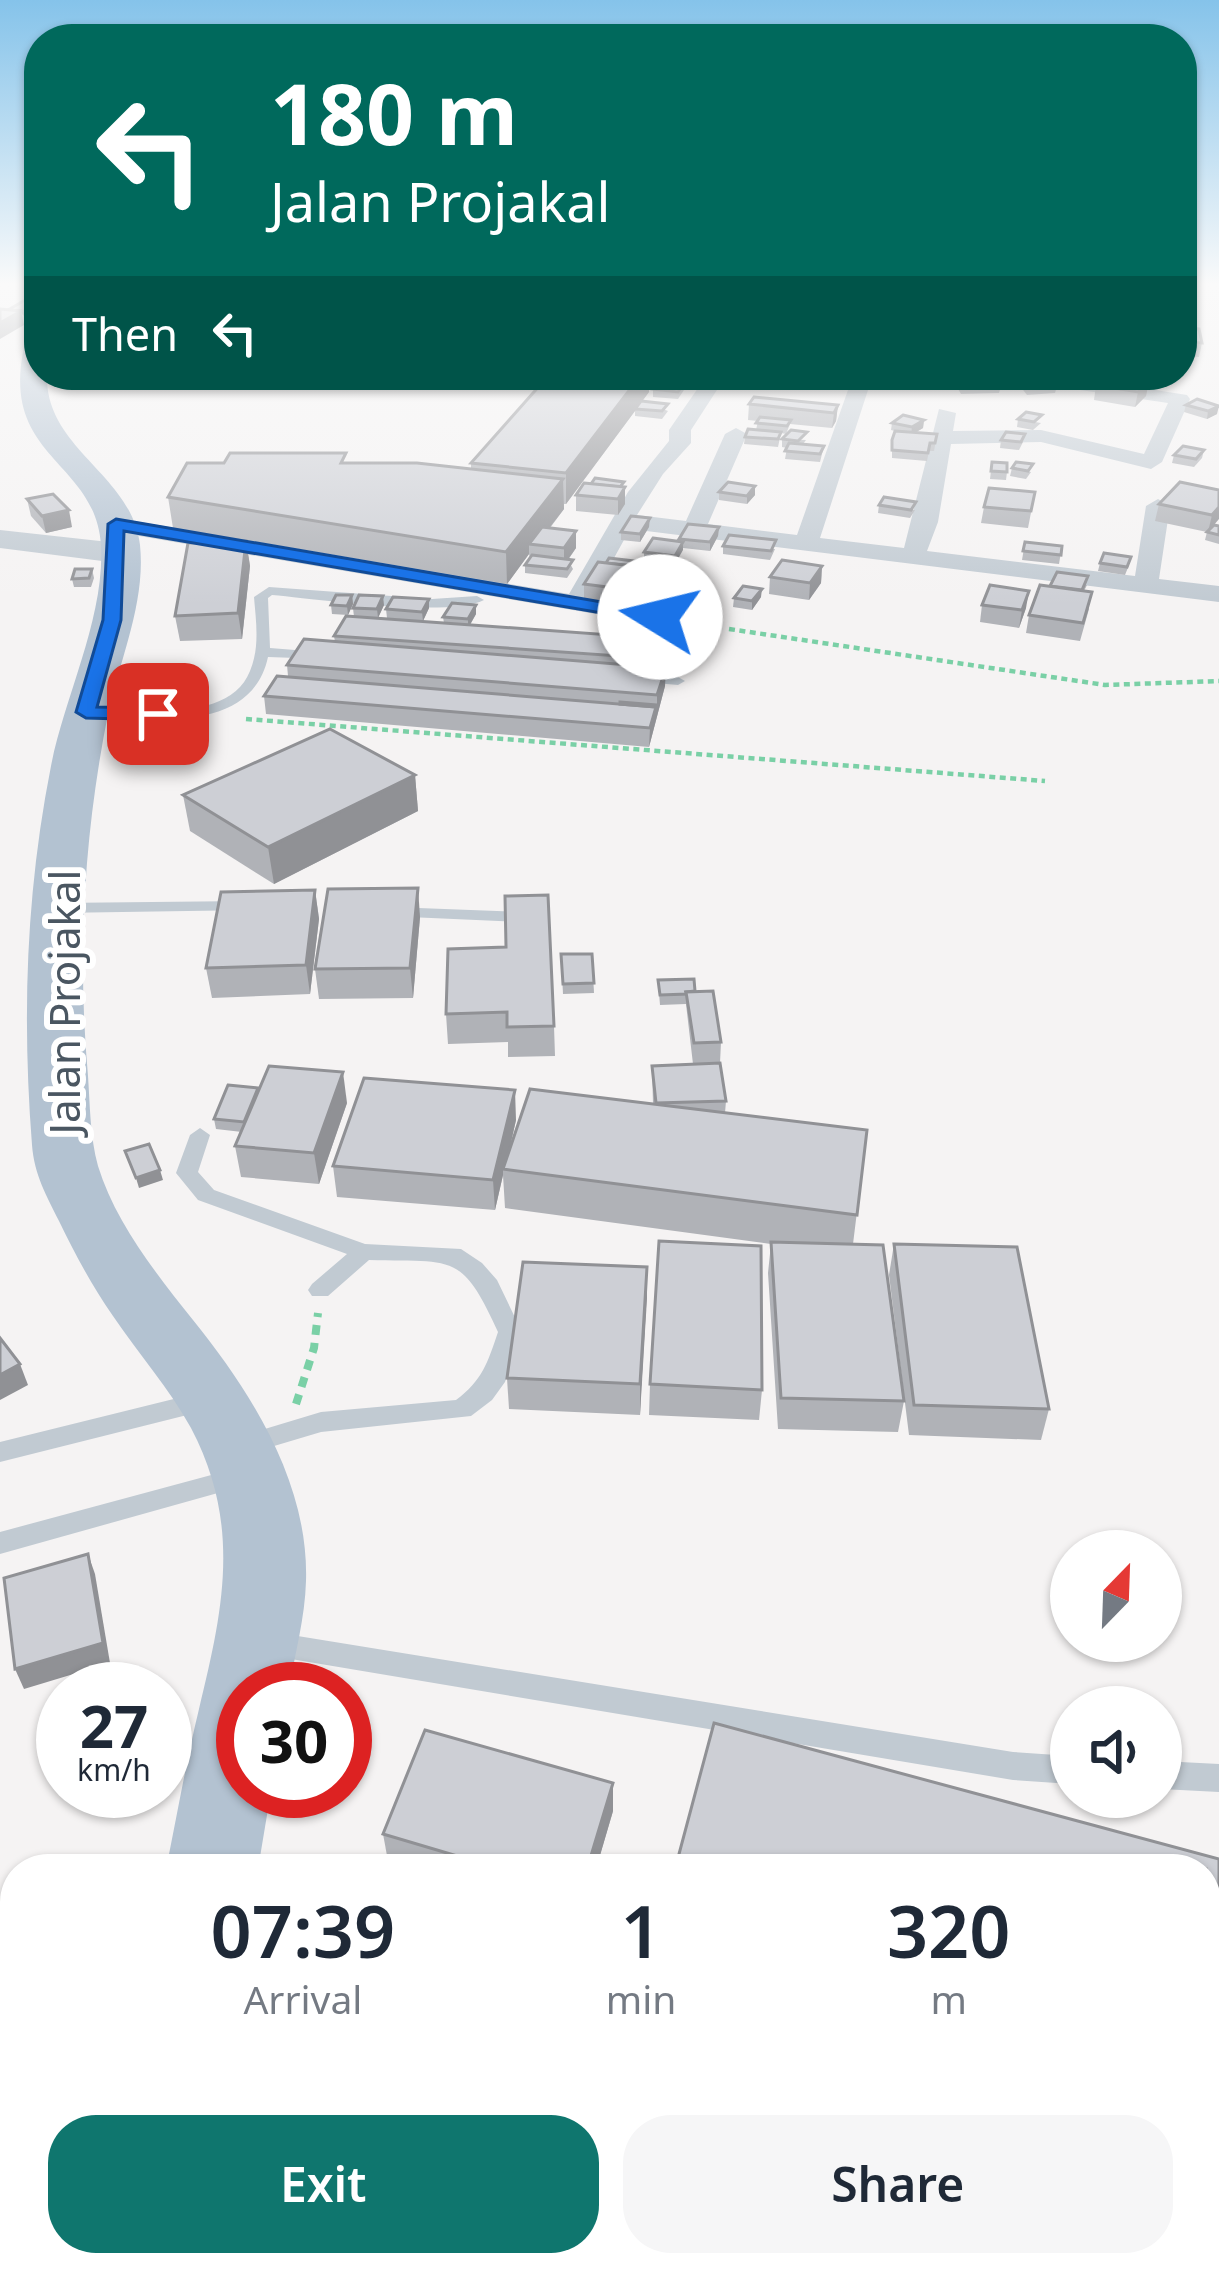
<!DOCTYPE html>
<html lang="en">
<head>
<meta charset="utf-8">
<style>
	body { margin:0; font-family:"Noto Sans",sans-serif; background:#f6f6f7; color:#1f2937; height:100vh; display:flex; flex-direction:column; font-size:45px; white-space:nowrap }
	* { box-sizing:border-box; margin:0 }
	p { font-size:39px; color:#747a83 }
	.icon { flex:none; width:66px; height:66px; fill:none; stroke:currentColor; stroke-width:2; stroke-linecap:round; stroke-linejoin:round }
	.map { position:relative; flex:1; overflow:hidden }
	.panel { position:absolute; left:0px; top:1854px; width:1221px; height:423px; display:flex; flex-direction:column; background:#fff; border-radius:48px 48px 0 0; box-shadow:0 3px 9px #0004 }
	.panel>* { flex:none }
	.guide { position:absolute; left:24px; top:24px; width:1173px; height:366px; border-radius:48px; box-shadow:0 3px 9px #0004; background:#00695c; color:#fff; overflow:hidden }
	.needle { width:78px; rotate:23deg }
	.fabs { position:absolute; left:1050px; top:1530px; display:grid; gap:24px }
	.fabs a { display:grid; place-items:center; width:132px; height:132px; border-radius:50%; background:#fff; box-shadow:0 3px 9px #0004; font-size:60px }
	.speed { position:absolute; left:36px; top:1662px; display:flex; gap:24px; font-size:60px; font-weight:700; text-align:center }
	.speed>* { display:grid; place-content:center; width:156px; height:156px; border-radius:50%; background:#fff; box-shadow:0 3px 9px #0004; line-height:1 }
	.speed small { font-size:30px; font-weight:400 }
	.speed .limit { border:18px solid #d22; background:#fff; color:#111 }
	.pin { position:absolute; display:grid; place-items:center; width:102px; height:102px; color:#fff; margin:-51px; border-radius:24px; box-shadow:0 6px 18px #0006 }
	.me { position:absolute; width:132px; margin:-66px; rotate:279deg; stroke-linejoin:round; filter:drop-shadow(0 0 9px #0008) }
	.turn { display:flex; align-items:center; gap:42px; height:252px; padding:0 48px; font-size:54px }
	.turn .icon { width:156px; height:156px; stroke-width:2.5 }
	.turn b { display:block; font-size:84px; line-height:102px }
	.then { display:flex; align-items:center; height:114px; padding:0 48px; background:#0003; gap:24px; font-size:45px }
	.eta { display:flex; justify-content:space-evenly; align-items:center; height:204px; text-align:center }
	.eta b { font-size:72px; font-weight:600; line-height:84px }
	.button { display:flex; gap:24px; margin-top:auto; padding:24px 48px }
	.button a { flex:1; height:138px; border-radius:48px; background:#0f766e; color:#fff; font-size:48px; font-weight:600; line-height:138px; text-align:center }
	.button a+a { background:#f6f6f7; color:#1f2937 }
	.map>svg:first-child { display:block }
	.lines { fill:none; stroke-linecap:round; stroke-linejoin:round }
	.path-far1 { stroke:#7ad0a6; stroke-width:4.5; stroke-dasharray:6 4.5; stroke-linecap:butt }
	.path { stroke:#7ad0a6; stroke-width:8; stroke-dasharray:10 8; stroke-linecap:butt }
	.service { fill:#c1cad2; fill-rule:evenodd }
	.minor { fill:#c1cad2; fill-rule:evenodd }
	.tertiary { fill:#c1cad2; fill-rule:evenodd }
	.primary { fill:#b3c2d1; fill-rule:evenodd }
	.wall { fill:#b0b2b7 }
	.shaded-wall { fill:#909195 }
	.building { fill:#cdcfd5; stroke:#909195; stroke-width:3 }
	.route { fill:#1a73e8; stroke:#114b97; stroke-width:3 }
	.labels { text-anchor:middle; stroke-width:12; stroke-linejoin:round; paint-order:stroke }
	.street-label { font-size:42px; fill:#4a5661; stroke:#fff }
</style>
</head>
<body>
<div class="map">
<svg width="1219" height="2276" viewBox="0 0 1219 2276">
	<rect width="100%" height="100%" fill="#f5f3f3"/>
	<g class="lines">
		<g class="path-far1">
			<polyline points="729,629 1105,685 1219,681"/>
			<polyline points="246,719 1045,781"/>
		</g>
		<polyline class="path" points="296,1404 314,1348 318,1313"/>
		<g class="service">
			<path d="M 269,587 L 432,599 L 477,596 L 484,600 C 449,618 318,599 272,595 L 268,598 L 270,648 L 320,652 L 327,656 L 325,659 L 268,657 C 251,736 147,719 86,717 L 78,712 L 86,707 C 132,710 229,725 250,671 C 260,647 256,622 254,597 Z"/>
			<polygon points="638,674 678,677 685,681 678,685 633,681 633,675"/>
			<polygon points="247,901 256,906 253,910 57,913 48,908 57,903"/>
			<polygon points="392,907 520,912 529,917 520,922 386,916 383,912 386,908"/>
			<path d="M 200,1128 L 210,1135 L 198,1172 L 214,1190 L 365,1244 L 461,1249 L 482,1263 L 497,1280 L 522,1332 L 505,1382 L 492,1400 L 471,1416 L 321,1432 L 244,1455 L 235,1452 L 231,1445 L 235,1438 L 321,1412 L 456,1400 C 482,1381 488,1362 498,1332 C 461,1250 452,1263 369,1260 L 328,1296 L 312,1296 L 308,1290 L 312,1284 L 347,1254 L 198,1200 L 176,1173 L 190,1135 Z"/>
			<polygon points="206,1391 215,1394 218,1401 215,1408 0,1462 0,1442"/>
			<polygon points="241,1467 250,1470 254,1477 250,1484 0,1554 0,1532"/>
			<polygon points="273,1632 1013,1752 1071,1756 1071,1784 1013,1780 273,1656 263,1653 259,1644 263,1635"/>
			<polygon points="1161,1761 1219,1764 1219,1792 1161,1789"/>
		</g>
		<polygon class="minor" points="707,375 726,376 691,430 691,443 663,474 637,515 686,521 725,434 736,428 747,434 708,524 797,535 848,390 858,384 868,390 820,538 904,548 939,409 956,413 953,431 1041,430 1144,454 1168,403 1067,388 956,388 949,386 949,378 1067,376 1187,395 1190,399 1162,462 1151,469 1041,442 951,444 938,522 927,551 1135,576 1146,506 1158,499 1170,506 1159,579 1219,586 1219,602 630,529 592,598 711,618 715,624 711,630 702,632 116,532 104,525 116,518 569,594 628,492 669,441 669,430"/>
		<polygon class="tertiary" points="0,530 118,543 134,553 118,563 0,548"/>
		<g class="primary">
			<path d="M 39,338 L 39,375 L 47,375 C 45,449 132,474 140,545 C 146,602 120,659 108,714 C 84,834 77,954 88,1076 C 90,1105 90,1137 98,1166 C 115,1222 157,1275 193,1320 C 252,1393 309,1484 306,1581 C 305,1618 295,1653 289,1689 L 243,1689 L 243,1791 L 271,1791 L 258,1869 L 166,1869 C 177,1816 186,1762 199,1709 C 223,1610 242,1525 191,1428 C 169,1388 138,1353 113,1316 C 92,1286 75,1254 59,1221 C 47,1197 34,1174 32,1145 C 22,1017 26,892 51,766 C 65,695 105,618 101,545 C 95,459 0,459 24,347 Z"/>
			<polygon points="86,2262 194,2262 192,2276 82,2276"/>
		</g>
	</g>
	<g class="wall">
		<polygon points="1182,328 1202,343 1199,357 1182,356"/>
		<polygon points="878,375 910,375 909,380 877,378"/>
		<polygon points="957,377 1001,386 999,393 961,394 956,385"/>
		<polygon points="749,378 743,389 722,387 722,379"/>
		<polygon points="1021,379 1057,386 1055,393 1027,395 1020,386"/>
		<polygon points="1149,381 1146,396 1135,407 1094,400 1096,385"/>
		<polygon points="653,389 684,390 678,399 653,397"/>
		<polygon points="649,392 642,401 668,411 662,419 635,416 635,411 566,504 564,504 564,509 550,528 576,531 576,548 568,560 573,569 567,578 525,573 525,565 530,558 529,554 507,584 173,528 168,497 224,463 347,463 471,469 471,463"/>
		<polygon points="749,404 838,405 836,421 832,428 790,424 786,434 781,433 778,447 744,444 745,437 756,430 758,421 748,420"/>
		<polygon points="1186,405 1217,414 1207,419 1184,412"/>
		<polygon points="1018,419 1041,423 1033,430 1017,427"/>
		<polygon points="924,420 923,428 915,433 937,434 934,451 929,451 927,461 892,458 892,440 895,431 891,430 892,423"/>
		<polygon points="782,439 806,440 803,444 824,446 820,462 785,459 787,448 782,447"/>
		<polygon points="1001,440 1023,442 1019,450 1000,448"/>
		<polygon points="1204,450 1202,458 1194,467 1172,463 1174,455"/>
		<polygon points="992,462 1007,472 1006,480 990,479"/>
		<polygon points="1012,468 1031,472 1026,479 1010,476"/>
		<polygon points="624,487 625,504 618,515 576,511 576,495"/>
		<polygon points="1219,490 1211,529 1219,526 1219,544 1205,540 1207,532 1155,521 1159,504"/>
		<polygon points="719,492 755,495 747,504 719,500"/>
		<polygon points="1035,492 1028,528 981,523 984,507"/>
		<polygon points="27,499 72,527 46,533 31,516"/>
		<polygon points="879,505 915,510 910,518 878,513"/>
		<polygon points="649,527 640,542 621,540 621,532"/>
		<polygon points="719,527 718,536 710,551 683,548 675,564 644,561 644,552 679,541 679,539"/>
		<polygon points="246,541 250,566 242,639 180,641 175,616"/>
		<polygon points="1025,542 1062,546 1059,564 1022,560"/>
		<polygon points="723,546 775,549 770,560 723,554"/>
		<polygon points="651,563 651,585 637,608 584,602 584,584"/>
		<polygon points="1100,563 1129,565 1125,575 1098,571"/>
		<polygon points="822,566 821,583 809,600 769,594 770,577"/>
		<polygon points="92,569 94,578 91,587 74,587 72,579"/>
		<polygon points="1087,585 1084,591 1089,609 1080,641 1026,633 1029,615 1050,586"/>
		<polygon points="352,595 353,604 348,615 332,614 331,605"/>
		<polygon points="761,597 752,610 733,607 734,598"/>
		<polygon points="429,599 429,608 423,621 387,618 386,609"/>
		<polygon points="384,605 378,618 444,623 443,617 476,605 476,614 470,625 639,646 633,665 665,686 649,747 266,714 264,696 288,676 287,665 335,642 334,636 354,617 353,608"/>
		<polygon points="982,605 1026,608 1019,628 980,622"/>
		<polygon points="415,775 418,811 274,884 190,831 183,795"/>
		<polygon points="315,890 319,919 310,994 212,998 206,968"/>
		<polygon points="420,917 413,998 319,999 315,969"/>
		<polygon points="506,947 554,1026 555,1056 508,1057 508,1042 448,1044 446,1014"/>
		<polygon points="561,954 592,954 594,993 563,994"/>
		<polygon points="658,980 695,991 721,1042 720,1063 693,1064 686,1004 660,1005"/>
		<polygon points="652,1066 726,1101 725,1113 867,1130 853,1244 904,1401 898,1432 778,1429 768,1273 771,1244 505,1208 503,1175 495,1210 337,1197 333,1166 516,1120 509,1151 653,1104"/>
		<polygon points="347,1103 319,1184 241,1177 235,1146 242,1132 216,1129 214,1119"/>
		<polygon points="894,1244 1049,1409 1041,1440 909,1435 889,1275"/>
		<polygon points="647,1267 640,1415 509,1409 507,1378"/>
		<polygon points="650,1384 762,1390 759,1420 649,1415"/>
		<polygon points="613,1811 596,1869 413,1869 388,1861 383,1834"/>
		<polygon points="1219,1859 1219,2092 1206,2089 1206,1869"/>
		<polygon points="15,2046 15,2093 0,2094 0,2047"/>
		<polygon points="835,2262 903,2262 906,2276 838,2276"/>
	</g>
	<g class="shaded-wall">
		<polygon points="39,306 39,313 25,321 24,314"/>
		<polygon points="21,311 24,325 0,339 0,323"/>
		<polygon points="641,375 649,375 649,392 566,504 566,473"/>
		<polygon points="1149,381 1146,396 1135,407 1138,392"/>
		<polygon points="838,405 836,421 832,428 834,413"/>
		<polygon points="1219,406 1217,414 1207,419 1208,411"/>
		<polygon points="924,420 923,428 911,435 912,427"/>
		<polygon points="563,479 564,509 536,545 529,544 529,554 507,584 506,552"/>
		<polygon points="755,486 755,495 747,504 747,496"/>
		<polygon points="625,487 625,504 618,515 618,499"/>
		<polygon points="1219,507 1219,519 1208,532 1212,515"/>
		<polygon points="69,510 72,527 46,533 42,516"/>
		<polygon points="650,518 649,527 640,542 640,534"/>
		<polygon points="719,527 718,536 710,551 710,542"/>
		<polygon points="576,531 576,548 564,565 564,548"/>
		<polygon points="246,541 250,566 242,639 238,613"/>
		<polygon points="683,542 683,550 675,564 675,556"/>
		<polygon points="651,563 651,585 637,608 638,591"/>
		<polygon points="822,566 821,583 809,600 810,583"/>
		<polygon points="762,589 761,597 752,610 752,601"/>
		<polygon points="1029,591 1026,608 1019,628 1022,610"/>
		<polygon points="352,595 353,604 348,615 347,606"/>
		<polygon points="383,596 384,605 378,618 377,609"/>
		<polygon points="429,599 429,608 423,621 422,612"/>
		<polygon points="476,605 476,614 468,628 468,619"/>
		<polygon points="666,668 665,686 649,747 650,728 657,708 657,695"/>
		<polygon points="415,775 418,811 274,884 268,847"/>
		<polygon points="418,888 420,917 413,998 410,968"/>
		<polygon points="315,890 319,919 310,994 306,965"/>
		<polygon points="343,1072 347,1103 319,1184 314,1153"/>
		<polygon points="515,1090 516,1120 505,1169 503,1169 503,1175 495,1210 493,1180"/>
		<polygon points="160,1170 163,1180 139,1188 136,1178"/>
		<polygon points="647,1267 647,1298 640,1415 640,1384"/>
		<polygon points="20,1364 28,1385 0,1400 0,1375"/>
		<polygon points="88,1554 95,1574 110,1663 24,1689 15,1669"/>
		<polygon points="613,1783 613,1811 596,1869 587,1869"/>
	</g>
	<g class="building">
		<polygon points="25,300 39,302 39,306 24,314 21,311 8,310"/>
		<polygon points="0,309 21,311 0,323"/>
		<polygon points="1182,328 1199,329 1202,343 1182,342"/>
		<polygon points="549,375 641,375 566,473 471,463"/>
		<polygon points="725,375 747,375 743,381 722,379"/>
		<polygon points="1107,375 1115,375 1149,381 1138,392 1096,385"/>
		<polygon points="957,377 995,377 1001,386 962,386"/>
		<polygon points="1048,377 1057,386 1028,387 1021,379"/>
		<polygon points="660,380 684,383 678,392 653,389"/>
		<polygon points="754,397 838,405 834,413 749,404"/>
		<polygon points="1197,399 1219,406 1208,411 1186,405"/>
		<polygon points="641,401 668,404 662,411 635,409"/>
		<polygon points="1026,412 1042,415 1034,422 1018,419"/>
		<polygon points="903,415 924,420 912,427 892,423"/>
		<polygon points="760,417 791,420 787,426 756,423"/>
		<polygon points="748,429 781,432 778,439 745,437"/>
		<polygon points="791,430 807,432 798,441 782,439"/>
		<polygon points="895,431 937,434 935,443 930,443 928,453 892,450 892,440"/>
		<polygon points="1006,432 1025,434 1021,442 1001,440"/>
		<polygon points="789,443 824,446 820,454 785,451"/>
		<polygon points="1183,446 1204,450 1196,459 1174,455"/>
		<polygon points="230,453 346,453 341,463 417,463 563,479 506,552 168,497 187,463 224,463"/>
		<polygon points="992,462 1007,463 1007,472 991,471"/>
		<polygon points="1016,462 1033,464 1028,471 1012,468"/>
		<polygon points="595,478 624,482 620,487 591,484"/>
		<polygon points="728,482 755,486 747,496 719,492"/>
		<polygon points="1180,482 1219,490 1219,507 1212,515 1159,504"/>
		<polygon points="584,483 625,487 618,499 576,495"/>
		<polygon points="989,488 1035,492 1031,511 984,507"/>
		<polygon points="53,494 69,510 42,516 27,499"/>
		<polygon points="884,497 916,502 911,510 879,505"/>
		<polygon points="631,516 650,518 640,534 621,532"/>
		<polygon points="688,524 719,527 710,542 679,539"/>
		<polygon points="1214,525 1219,526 1219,535 1207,532"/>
		<polygon points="542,527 576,531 564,548 529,544"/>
		<polygon points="729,535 776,540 771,551 723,546"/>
		<polygon points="653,538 683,542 675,556 644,552"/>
		<polygon points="246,541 238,613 175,616 188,543"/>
		<polygon points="1025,542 1062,546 1061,555 1023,551"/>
		<polygon points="1104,553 1131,557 1127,567 1100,563"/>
		<polygon points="532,555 573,560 567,569 525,565"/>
		<polygon points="609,558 651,563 648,568 606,563"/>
		<polygon points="782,560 822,566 810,583 770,577"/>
		<polygon points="598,562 651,568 638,591 584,584"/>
		<polygon points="75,569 92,569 89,578 72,579"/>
		<polygon points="1057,572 1088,576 1082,590 1050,586"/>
		<polygon points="990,585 1029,591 1022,610 982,605"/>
		<polygon points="1040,585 1092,592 1083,623 1029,615"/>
		<polygon points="743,586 762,589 752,601 734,598"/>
		<polygon points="336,595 352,595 347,606 331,605"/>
		<polygon points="359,595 383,596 377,609 353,608"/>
		<polygon points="393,597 429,599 422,612 386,609"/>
		<polygon points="452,603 476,605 468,619 443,617"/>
		<polygon points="346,616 639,637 633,657 334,636"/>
		<polygon points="304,639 666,668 657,695 287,665"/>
		<polygon points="277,676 656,707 650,728 264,696"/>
		<polygon points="620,702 658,705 656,710 656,707 620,704"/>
		<polygon points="330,729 415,775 268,847 183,795"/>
		<polygon points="418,888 410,968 315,969 328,889"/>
		<polygon points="315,890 306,965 206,968 221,892"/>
		<polygon points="548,895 554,1026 507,1027 507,1012 446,1014 448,949 506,947 505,896"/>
		<polygon points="561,954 592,954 594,983 563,984"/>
		<polygon points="694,979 695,991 686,992 687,994 660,995 658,980"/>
		<polygon points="713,991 721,1042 694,1043 686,992"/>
		<polygon points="720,1063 726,1101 656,1103 652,1066"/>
		<polygon points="269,1066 343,1072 314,1153 235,1146"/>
		<polygon points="364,1078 515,1090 493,1180 333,1166"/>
		<polygon points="228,1085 258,1088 244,1122 214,1119"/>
		<polygon points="530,1089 867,1130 857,1215 503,1169"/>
		<polygon points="149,1144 160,1170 136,1178 125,1151"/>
		<polygon points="659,1241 761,1246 762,1390 650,1384"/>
		<polygon points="771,1242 883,1245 904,1401 781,1398"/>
		<polygon points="894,1244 1017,1247 1049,1409 914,1405"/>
		<polygon points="523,1262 647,1267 640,1384 507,1378"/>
		<polygon points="0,1338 20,1364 0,1375"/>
		<polygon points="88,1554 103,1643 15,1669 4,1578"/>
		<polygon points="714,1723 1219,1859 1219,2054 1206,2051 1206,1869 675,1869"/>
		<polygon points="425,1730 613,1783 587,1869 501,1869 383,1834"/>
		<polygon points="15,2046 15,2084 0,2085 0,2047"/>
		<polygon points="707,2262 827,2262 829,2276 709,2276"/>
		<polygon points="842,2262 903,2262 906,2276 845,2276"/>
	</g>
	<linearGradient id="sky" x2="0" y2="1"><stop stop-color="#85c3ea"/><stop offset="0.47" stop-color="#fafafa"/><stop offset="1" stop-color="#fafafa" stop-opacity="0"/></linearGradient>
	<rect width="1219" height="605" fill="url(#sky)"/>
	<polygon class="route" points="116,519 660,612 669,617 660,623 124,531 121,620 97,707 158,708 168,714 158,720 86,718 76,712 103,620 108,524"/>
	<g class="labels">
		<g class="street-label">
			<text transform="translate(65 1002) rotate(-90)" y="15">Jalan Projakal</text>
		</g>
	</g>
</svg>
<div class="fabs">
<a><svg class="needle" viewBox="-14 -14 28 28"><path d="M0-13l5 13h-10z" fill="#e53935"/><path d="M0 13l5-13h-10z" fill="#747a83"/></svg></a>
<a><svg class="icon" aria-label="sound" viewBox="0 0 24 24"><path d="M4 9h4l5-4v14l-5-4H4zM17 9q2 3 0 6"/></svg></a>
</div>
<div class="speed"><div>27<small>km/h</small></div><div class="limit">30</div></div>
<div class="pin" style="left:158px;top:714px;background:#d93025"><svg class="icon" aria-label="arrive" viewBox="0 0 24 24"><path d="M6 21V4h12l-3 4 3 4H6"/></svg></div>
<svg class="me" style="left:660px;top:617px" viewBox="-20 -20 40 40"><circle r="19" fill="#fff"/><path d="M0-13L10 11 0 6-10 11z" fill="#1a73e8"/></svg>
<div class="guide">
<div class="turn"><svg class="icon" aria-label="left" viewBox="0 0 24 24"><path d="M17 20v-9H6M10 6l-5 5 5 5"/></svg><div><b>180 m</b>Jalan Projakal</div></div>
<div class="then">Then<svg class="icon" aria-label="left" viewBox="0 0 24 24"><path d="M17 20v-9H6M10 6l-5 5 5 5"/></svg></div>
</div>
<section class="panel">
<div class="eta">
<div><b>07:39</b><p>Arrival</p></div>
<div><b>1</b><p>min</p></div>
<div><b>320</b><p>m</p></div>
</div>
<div class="button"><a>Exit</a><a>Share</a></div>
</section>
</div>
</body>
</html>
